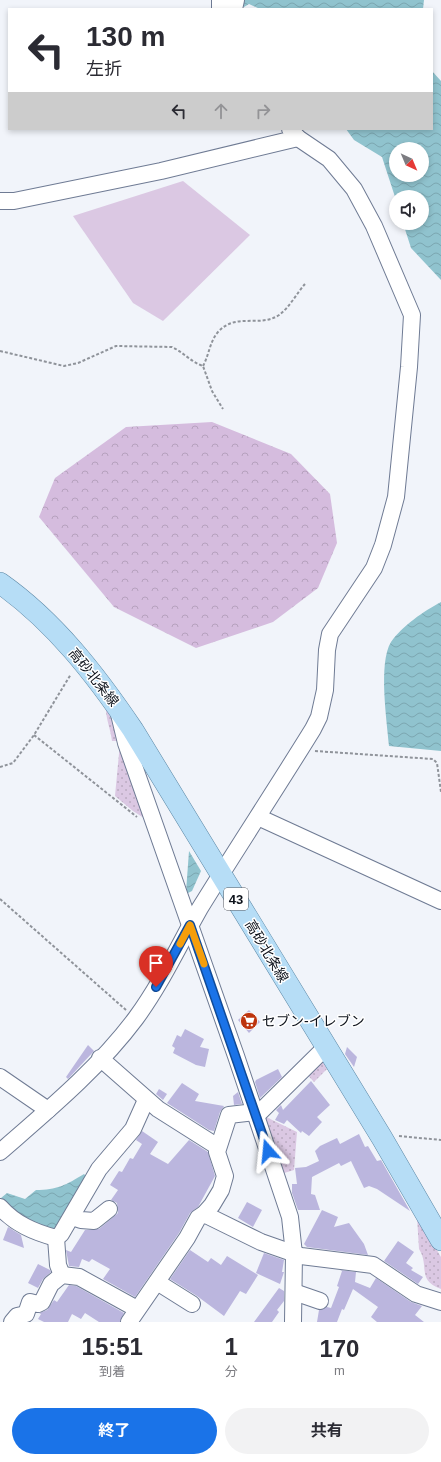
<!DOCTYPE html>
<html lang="ja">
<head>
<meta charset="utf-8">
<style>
	body { margin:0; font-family:Helvetica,"Noto Sans JP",sans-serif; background:#f2f2f3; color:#2b2b33; height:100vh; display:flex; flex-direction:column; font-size:15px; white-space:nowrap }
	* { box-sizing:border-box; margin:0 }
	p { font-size:13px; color:#7c7c81 }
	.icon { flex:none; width:22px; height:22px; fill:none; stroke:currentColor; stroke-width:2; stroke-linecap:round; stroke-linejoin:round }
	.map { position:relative; height:1322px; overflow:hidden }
	.panel { display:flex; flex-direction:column; background:#fff; flex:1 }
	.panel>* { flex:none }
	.top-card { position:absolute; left:8px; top:8px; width:425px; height:122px; border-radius:0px; box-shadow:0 2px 6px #0003; background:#fff; color:#2b2b33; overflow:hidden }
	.needle { width:26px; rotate:136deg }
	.fabs { position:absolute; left:389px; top:142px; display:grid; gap:8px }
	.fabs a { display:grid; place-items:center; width:40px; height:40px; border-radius:50%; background:#fff; box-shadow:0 2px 6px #0003; font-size:20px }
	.pin { position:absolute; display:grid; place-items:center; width:34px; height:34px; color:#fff; margin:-41px -17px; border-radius:50% 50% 50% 0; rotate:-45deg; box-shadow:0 0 4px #0007 }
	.pin .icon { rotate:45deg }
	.me { position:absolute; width:44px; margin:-22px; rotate:342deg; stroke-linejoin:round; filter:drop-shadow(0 0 3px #0008) }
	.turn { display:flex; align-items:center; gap:14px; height:84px; padding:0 12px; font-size:18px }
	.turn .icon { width:52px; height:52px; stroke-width:2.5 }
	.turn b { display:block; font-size:28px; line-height:34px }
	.lanes { display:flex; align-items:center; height:38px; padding:0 12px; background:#0003; justify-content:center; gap:20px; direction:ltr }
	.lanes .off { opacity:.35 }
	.eta { display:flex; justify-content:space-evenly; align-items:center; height:68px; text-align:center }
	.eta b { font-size:24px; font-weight:700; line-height:28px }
	.button { display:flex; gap:8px; margin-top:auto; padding:8px 12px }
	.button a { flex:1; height:46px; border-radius:24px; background:#1a73e8; color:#fff; font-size:16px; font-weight:700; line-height:46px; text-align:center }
	.button a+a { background:#f2f2f3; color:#2b2b33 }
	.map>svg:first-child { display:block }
	.grass { fill:url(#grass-dots) }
	.forest { fill:url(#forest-crowns) }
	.pitch { fill:#dbc8e3 }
	.water { fill:url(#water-waves); fill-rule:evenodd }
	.building { fill:#bbb6de }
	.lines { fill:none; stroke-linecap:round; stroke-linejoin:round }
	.minor-casing { stroke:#6f7b94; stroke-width:18 }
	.major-casing { stroke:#5b87a5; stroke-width:22 }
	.path { stroke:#8f939a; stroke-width:2; stroke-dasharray:3 2; stroke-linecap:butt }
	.minor { stroke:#fff; stroke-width:16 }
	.major { stroke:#b6ddf6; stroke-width:21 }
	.route-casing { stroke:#114b97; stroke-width:10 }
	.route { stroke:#1a73e8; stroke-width:7 }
	.slow { stroke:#f59e0b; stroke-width:7 }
	.labels { text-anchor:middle; stroke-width:3; stroke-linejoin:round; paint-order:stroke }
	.shield { fill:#fff; stroke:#56595f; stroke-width:1 }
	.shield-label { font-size:13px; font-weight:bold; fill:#0d121b }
	.street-label { font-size:14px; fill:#0d121b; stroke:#fff }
	.poi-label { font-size:14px; fill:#0d121b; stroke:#fff; text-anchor:start }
</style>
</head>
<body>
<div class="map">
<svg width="441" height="1322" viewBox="0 0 441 1322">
	<defs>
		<pattern id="grass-dots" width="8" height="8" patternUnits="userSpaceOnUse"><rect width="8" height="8" fill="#dbc8e3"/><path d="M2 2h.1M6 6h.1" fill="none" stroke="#bbabc2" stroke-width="1.8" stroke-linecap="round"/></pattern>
		<pattern id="forest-crowns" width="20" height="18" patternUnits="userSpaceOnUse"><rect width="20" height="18" fill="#d5bcde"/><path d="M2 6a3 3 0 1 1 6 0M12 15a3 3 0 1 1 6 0" fill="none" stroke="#b6a1be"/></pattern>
		<pattern id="water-waves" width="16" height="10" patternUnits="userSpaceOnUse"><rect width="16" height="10" fill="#90c3ce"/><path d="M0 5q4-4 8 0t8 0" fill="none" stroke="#7ba6b0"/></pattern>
	</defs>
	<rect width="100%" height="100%" fill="#f1f4fa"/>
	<g class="grass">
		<path d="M 107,701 L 120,741 L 112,741 C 111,729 103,712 107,701 Z"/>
		<polygon points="120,743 147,820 133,811 115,796"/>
		<polygon points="320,1057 327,1069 314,1082 305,1072"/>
		<polygon points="264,1116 297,1132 294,1170 281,1174"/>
		<path d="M 417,1217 L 441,1257 L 441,1289 C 416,1280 430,1266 419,1249 Z"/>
	</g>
	<polygon class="forest" points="212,422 291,454 330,494 337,543 318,588 273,622 196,648 114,607 39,517 55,478 126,427"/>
	<polygon class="pitch" points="183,181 250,235 163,321 133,303 73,216"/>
	<g class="water">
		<polygon points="243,0 424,0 423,9 260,9 249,4 244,7 241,4"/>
		<path d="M 432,71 L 441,81 L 441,280 L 411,248 L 403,223 L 422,223 L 422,197 L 396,197 L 396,200 L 382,157 L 354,140 L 346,129 L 432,129 ZM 396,149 L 422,149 L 422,175 L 396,175 Z"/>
		<path d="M 441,602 L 441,751 L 389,746 C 387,721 378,663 391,642 C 402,626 424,611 441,602 Z"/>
		<polygon points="189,851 201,871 192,891 188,893 186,892"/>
		<path d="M 84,1174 L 88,1178 L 61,1226 L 49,1232 L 5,1205 L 1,1198 L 7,1193 L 25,1199 L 36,1190 C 57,1190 66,1185 84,1174 Z"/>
	</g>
	<g class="building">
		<polygon points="249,1010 260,1022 249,1033 238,1020"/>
		<polygon points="185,1029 204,1039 200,1047 209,1049 205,1067 196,1065 173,1053 175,1048 172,1046 177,1035 181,1037"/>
		<polygon points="88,1045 94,1051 68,1079 66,1077"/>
		<polygon points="347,1047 357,1057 354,1067 345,1054"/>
		<polygon points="278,1069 282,1077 260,1098 255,1082 256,1080"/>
		<polygon points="311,1081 330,1105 317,1117 322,1122 309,1136 302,1131 301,1133 287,1120 284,1124 275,1120 279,1113 276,1110 281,1105 283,1110"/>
		<polygon points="182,1083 199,1094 195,1101 224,1106 220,1112 214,1131 209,1130 167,1103"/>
		<polygon points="159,1089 167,1094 163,1100 156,1094"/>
		<polygon points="238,1092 242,1104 234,1105 233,1096"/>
		<polygon points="142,1131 158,1142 150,1154 168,1164 189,1140 208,1152 215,1176 198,1207 190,1213 179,1233 135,1297 103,1279 110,1269 92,1259 89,1262 82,1259 79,1267 69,1266 66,1250 71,1252 85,1230 99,1229 118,1213 117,1203 111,1200 118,1190 110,1185 119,1171 122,1172 130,1158 133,1159 142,1144 136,1140"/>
		<polygon points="359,1134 365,1147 368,1146 377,1161 381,1160 410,1211 377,1189 369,1186 364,1188 351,1161 341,1166 339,1163 312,1177 311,1194 315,1195 320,1210 298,1210 292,1193 292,1184 297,1184 295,1168 306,1167 319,1161 315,1151 320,1146 337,1138 340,1144"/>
		<polygon points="247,1202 262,1210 253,1227 238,1218"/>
		<polygon points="322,1210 338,1217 334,1227 349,1223 364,1244 368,1255 307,1247 304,1244"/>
		<polygon points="8,1227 21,1235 24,1248 3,1240"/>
		<polygon points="398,1241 414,1252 406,1263 413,1268 411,1270 423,1277 418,1284 384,1261"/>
		<polygon points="190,1250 208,1262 211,1258 221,1265 227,1256 258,1275 246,1294 240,1291 224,1316 197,1296 170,1279"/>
		<polygon points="264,1253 284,1260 282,1272 284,1272 280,1284 256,1273"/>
		<polygon points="38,1264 50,1270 51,1272 43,1279 38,1288 28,1283"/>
		<polygon points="340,1270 356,1272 355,1282 370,1288 376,1278 411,1302 422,1306 415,1315 424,1322 377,1322 371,1317 378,1307 353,1289 344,1310 342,1309 337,1322 317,1322 319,1310 327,1307 331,1308 339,1287 337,1286 342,1271"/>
		<polygon points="69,1285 76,1286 124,1313 120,1322 99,1322 85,1313 81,1319 72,1314 68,1322 44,1322 38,1319 41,1314 39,1313 47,1310 54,1300 57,1302"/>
		<polygon points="279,1288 284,1291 284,1301 277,1310 279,1312 272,1322 254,1322"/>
	</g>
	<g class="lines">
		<defs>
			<g id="minor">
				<polyline points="220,9 220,0"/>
				<polyline points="234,9 236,0"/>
				<polyline points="0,201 14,201 161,171 298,138"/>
				<polyline points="119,714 126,743 236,1056 290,1217 294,1254 293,1322"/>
				<polyline points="258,817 441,901"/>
				<polyline points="100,1058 158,1109 218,1147"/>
				<polyline points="0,1077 48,1110"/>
				<polyline points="256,1116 326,1047"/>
				<path d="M 0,1152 C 47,1111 98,1069 136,1018 C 161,984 179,945 200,908 C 237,848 276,789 313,729 L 319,717 L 325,690 L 327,650 L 330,634 L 374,568 L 383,545 L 396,497 L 409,367 L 412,315 L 374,226 L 354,189 L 329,159 L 298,138 L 290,129"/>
				<path d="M 0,1207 C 15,1224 34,1232 56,1238 L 61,1234 L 99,1169 L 133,1129 L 146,1100"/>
				<polyline points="204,1214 261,1242 301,1256 373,1265 416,1294 441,1302"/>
				<polyline points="72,1217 81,1220 94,1221 109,1209"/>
				<polyline points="56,1238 58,1265 62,1275"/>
				<polyline points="157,1282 192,1304"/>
				<polyline points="294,1292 320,1301"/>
				<polyline points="12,1322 17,1316 26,1314 30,1302 38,1304 42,1302 51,1284 62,1275 79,1277 137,1309"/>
				<polyline points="129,1322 187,1238 198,1218 204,1214 212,1205 221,1190 225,1176 217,1152 229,1115 255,1112"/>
			</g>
			<path id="major" d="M 0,583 C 54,621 96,675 133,730 L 382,1138 L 441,1240"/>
		</defs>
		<use href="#minor" class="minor-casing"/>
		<use href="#major" class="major-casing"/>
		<g class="path">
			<path d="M 0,351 L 64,366 L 78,363 L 116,346 L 172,347 C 183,352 191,362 203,366 L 212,391 L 223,409"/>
			<path d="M 203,366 C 209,355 210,341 218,332 C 236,312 260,328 279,315 C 289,308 297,293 305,284"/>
			<polyline points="34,735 137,817"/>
			<polyline points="315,751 433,759 437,763 441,792"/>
			<polyline points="0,767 13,763 34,735 71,674"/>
			<polyline points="0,899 126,1010"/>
			<polyline points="399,1136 441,1140"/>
		</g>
		<use href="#minor" class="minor"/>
		<use href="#major" class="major"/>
	</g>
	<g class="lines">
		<defs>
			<polyline id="route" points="156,987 190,925 268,1151"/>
		</defs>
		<use href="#route" class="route-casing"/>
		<use href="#route" class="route"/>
		<polyline class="slow" points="180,944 190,925 204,964"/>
	</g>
	<defs>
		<symbol id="supermarket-disc" viewBox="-11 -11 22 22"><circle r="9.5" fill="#bd340d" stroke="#fff"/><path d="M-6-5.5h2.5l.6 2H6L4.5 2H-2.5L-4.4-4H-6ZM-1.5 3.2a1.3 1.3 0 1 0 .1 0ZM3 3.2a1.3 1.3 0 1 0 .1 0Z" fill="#fff"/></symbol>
	</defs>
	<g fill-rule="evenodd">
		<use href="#supermarket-disc" x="239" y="1011" width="20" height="20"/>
	</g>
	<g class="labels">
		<rect class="shield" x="224" y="888" width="24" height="22" rx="3"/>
		<g class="shield-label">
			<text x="236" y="904">43</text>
		</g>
		<g class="street-label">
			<text transform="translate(94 677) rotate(51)" y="5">高砂北条線</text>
			<text transform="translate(267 951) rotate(59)" y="5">高砂北条線</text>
		</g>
		<g class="poi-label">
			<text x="262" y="1026">セブン-イレブン</text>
		</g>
	</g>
</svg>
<div class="fabs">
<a><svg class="needle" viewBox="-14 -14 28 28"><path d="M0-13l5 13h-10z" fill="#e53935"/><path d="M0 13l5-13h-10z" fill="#7c7c81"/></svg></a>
<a><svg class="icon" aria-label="sound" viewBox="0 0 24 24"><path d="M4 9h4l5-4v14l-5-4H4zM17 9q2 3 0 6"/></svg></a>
</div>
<div class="pin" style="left:156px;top:987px;background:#d93025"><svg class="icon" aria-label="arrive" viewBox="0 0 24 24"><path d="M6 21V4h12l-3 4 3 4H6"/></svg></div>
<svg class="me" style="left:268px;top:1151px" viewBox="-20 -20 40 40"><path d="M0-17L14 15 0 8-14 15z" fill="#1a73e8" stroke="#fff" stroke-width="4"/></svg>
<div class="top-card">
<div class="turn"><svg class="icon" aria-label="left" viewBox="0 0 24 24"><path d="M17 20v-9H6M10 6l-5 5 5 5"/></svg><div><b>130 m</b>左折</div></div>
<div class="lanes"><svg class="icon" aria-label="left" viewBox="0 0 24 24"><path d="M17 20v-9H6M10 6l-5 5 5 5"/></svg><svg class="icon off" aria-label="ahead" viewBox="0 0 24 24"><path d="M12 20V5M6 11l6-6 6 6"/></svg><svg class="icon off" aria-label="right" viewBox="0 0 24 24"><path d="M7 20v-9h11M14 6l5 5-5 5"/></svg></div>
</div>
</div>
<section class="panel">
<div class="eta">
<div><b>15:51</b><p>到着</p></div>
<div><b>1</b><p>分</p></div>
<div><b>170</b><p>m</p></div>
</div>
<div class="button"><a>終了</a><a>共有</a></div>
</section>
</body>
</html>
